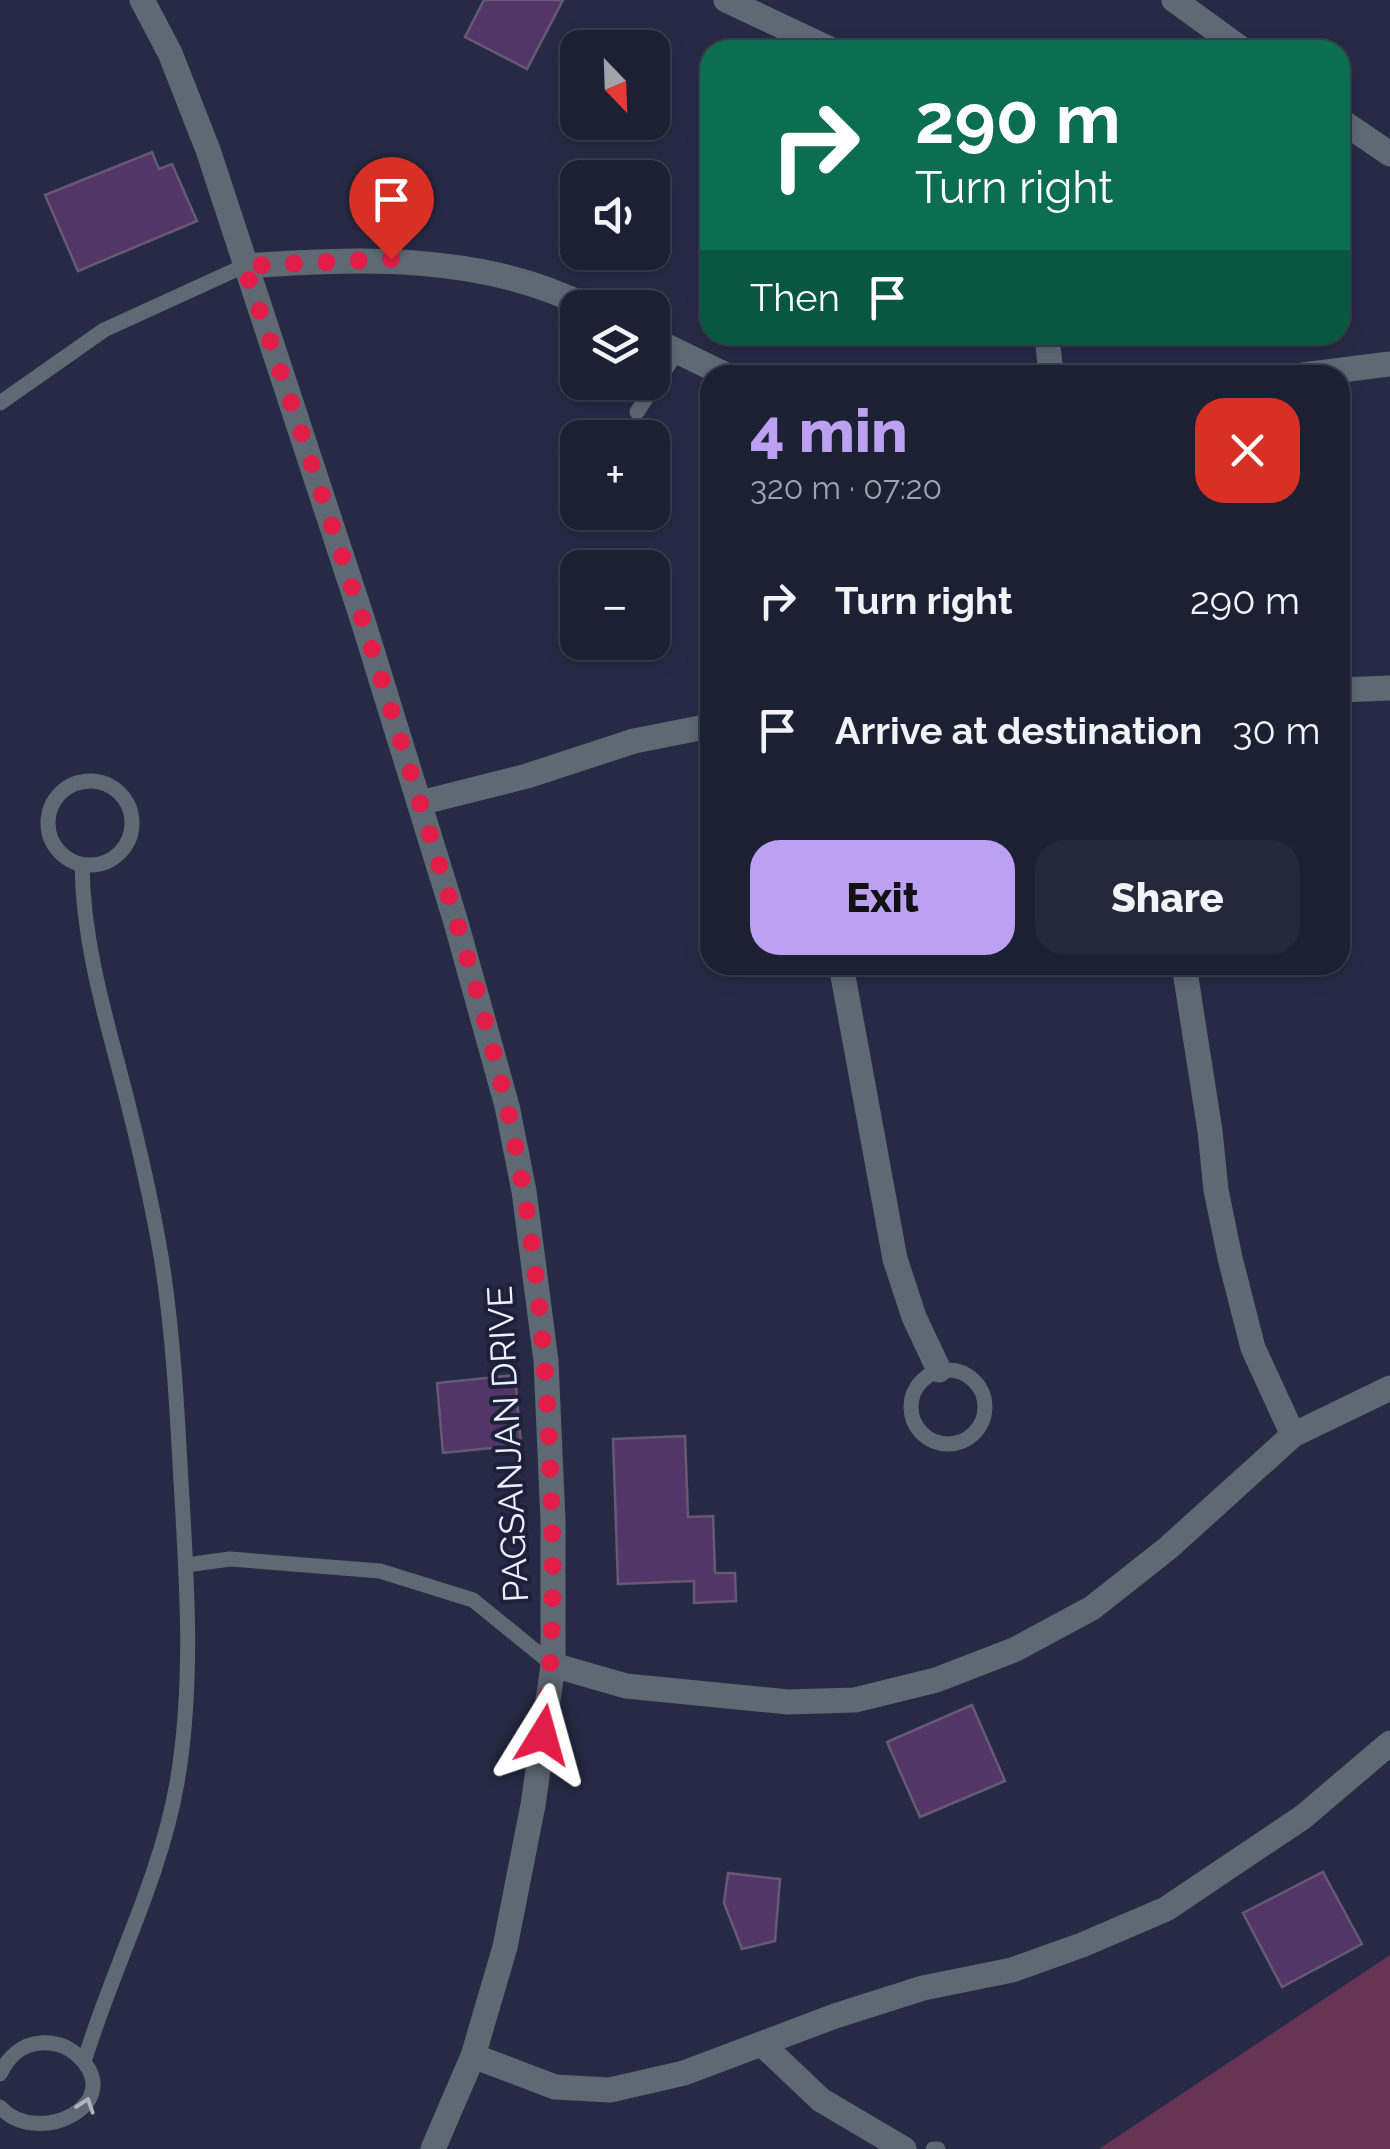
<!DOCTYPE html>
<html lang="en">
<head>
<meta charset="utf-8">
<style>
	body { margin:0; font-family:Raleway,sans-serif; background:#25283b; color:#f1f3f6; height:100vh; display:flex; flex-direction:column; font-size:38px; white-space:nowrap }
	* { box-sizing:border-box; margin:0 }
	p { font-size:32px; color:#a0a3ac }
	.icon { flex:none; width:55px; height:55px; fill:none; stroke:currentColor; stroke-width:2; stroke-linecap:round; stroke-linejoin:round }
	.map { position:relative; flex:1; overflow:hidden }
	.drawer { position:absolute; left:700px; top:365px; width:650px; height:610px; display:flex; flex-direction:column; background:#1c2033; border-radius:30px; box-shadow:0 5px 15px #0003,0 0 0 2px #3a3e4e }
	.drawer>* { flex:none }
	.top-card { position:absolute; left:700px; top:40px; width:650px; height:305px; border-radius:30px; box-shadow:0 5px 15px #0003,0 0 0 2px #3a3e4e; background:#0b6e4f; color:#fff; overflow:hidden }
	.needle { width:65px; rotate:157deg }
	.controls { position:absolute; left:560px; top:30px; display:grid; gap:20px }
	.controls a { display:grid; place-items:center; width:110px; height:110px; border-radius:20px; background:#1c2033; box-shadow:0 5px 15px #0003,0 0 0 2px #3a3e4e; font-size:50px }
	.pin { position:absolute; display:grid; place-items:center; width:85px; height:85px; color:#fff; margin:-102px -42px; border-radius:50% 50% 50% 0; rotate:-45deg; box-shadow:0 0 10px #0007 }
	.pin .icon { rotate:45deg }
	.me { position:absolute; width:110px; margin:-55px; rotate:8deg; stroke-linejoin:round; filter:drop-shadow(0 0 8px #0008) }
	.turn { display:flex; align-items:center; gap:35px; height:210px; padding:0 50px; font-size:45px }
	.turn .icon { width:130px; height:130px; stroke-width:2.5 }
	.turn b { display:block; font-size:70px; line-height:85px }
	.then { display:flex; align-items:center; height:95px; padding:0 50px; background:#0003; gap:20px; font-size:38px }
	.round { display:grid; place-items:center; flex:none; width:105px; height:105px; border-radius:30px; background:#25283b }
	.head { display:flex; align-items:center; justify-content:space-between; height:170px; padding:0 50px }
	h1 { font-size:60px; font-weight:800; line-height:75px; color:#bca0f2 }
	.button { display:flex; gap:20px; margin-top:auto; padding:20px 50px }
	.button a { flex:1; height:115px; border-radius:30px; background:#bca0f2; color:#111; font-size:40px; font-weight:800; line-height:115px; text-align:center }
	.button a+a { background:#25283b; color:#f1f3f6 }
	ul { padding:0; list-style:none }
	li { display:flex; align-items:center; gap:30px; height:130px; padding:0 50px }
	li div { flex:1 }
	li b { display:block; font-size:38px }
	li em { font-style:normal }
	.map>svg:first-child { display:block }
	.green { fill:#663556 }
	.building { fill:#523668; stroke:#675974; stroke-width:2.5 }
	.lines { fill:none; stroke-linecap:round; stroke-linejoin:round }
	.lane { stroke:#5e6973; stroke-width:15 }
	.street { stroke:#5e6973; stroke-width:25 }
	.oneway { stroke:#adb3bf }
	.route { stroke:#e11d48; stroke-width:18; stroke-dasharray:0 32.4 }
	.labels { text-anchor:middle; stroke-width:8; stroke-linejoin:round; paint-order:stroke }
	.street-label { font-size:35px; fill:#edf0fe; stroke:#1d2039 }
</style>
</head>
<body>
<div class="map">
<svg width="1390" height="2149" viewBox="0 0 1390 2149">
	<rect width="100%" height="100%" fill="#262a44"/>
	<polygon class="green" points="1390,1955 1390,2149 1099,2149"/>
	<g class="building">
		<polygon points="484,0 563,0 527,69 465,37"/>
		<polygon points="152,152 159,169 172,164 197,221 78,271 45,195"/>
		<polygon points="515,1375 521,1445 443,1453 437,1383"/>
		<polygon points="685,1436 688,1517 713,1516 715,1573 735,1573 736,1601 694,1603 694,1581 618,1584 613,1439"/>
		<polygon points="972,1705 1005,1781 920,1817 887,1742"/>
		<polygon points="1323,1872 1362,1944 1282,1987 1243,1913"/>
		<polygon points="728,1873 780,1879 775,1941 742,1949 724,1903"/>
	</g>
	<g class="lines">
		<g class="lane">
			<polyline points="0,403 104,330 244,266"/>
			<polyline points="637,412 677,352"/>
			<circle cx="90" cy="823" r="42"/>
			<path d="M 82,865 C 83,940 103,1008 122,1080 C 137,1138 151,1197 161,1256 C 173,1331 177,1407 181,1482 C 187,1582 194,1684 177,1783 C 160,1880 112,1969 84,2062"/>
			<circle cx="948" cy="1407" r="37"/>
			<polyline points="186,1565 230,1559 380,1571 473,1600 553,1665"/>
			<path d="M 0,2074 C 8,2057 22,2044 41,2043 C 55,2042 67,2046 77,2055 C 130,2103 38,2149 0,2107"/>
			<polyline points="933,2149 938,2149"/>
		</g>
		<g class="street">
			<polyline points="142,0 170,53 208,150 362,618 455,919 507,1106 524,1191 546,1361 553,1521 553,1665 533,1805 505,1947 473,2056 433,2149"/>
			<polyline points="726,0 832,50"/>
			<polyline points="1174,0 1243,50"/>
			<polyline points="1340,120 1390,154"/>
			<path d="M 244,266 C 360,258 483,253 590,308"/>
			<polyline points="1047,335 1051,375"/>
			<polyline points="652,339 726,375"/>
			<polyline points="1303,375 1390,364"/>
			<polyline points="1340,690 1390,688"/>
			<polyline points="420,803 527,776 634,741 710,726"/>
			<polyline points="841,965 895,1259 914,1317 939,1370"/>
			<polyline points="1184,965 1210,1131 1216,1190 1230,1258 1253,1348 1293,1435"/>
			<polyline points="553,1665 626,1686 788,1702 855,1700 936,1680 1014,1650 1092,1608 1168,1548 1293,1435 1390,1388"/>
			<polyline points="762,2044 821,2100 904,2149"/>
			<polyline points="473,2056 555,2087 610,2090 684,2073 835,2016 923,1988 1012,1970 1082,1945 1166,1909 1303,1817 1390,1743"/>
		</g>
	</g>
	<defs><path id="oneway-chevron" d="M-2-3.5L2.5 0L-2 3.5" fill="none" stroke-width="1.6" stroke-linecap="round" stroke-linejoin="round" transform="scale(2.5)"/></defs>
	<use class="oneway" href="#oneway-chevron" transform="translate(86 2105) rotate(-71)"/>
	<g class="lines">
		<path class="route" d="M 391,259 L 244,266 C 302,431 356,597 408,764 C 443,877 480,992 507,1107 C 534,1226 546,1348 550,1469 C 554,1558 555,1646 543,1735"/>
	</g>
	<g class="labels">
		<g class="street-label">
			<text transform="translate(508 1444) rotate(-93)" y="12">PAGSANJAN DRIVE</text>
		</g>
	</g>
</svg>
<div class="controls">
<a><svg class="needle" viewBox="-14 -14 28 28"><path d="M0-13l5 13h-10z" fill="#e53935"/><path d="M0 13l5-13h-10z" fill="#a0a3ac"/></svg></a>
<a><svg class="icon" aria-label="sound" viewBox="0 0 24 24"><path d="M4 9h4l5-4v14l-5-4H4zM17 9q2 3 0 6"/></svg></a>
<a><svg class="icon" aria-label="layers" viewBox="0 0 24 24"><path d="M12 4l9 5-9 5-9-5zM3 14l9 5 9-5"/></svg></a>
<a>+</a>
<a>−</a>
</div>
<div class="pin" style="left:391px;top:259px;background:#d93025"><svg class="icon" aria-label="arrive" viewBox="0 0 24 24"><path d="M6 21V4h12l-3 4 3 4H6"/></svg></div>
<svg class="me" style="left:543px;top:1735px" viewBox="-20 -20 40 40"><path d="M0-17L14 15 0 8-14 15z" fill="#e11d48" stroke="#fff" stroke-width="4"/></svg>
<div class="top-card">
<div class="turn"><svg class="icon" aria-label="right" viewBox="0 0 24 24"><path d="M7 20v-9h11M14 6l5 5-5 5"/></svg><div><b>290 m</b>Turn right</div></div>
<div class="then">Then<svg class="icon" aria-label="arrive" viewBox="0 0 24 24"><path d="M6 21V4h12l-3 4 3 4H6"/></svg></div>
</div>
<section class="drawer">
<div class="head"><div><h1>4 min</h1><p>320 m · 07:20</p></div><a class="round" style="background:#d93025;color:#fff"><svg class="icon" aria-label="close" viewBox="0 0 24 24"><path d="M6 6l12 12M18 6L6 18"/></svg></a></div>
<ul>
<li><svg class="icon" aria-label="right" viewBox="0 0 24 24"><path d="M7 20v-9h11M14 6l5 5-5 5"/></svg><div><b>Turn right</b></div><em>290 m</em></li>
<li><svg class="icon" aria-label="arrive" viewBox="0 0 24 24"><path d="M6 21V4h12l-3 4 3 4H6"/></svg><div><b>Arrive at destination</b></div><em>30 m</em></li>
</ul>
<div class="button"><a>Exit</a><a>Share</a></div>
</section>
</div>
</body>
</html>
